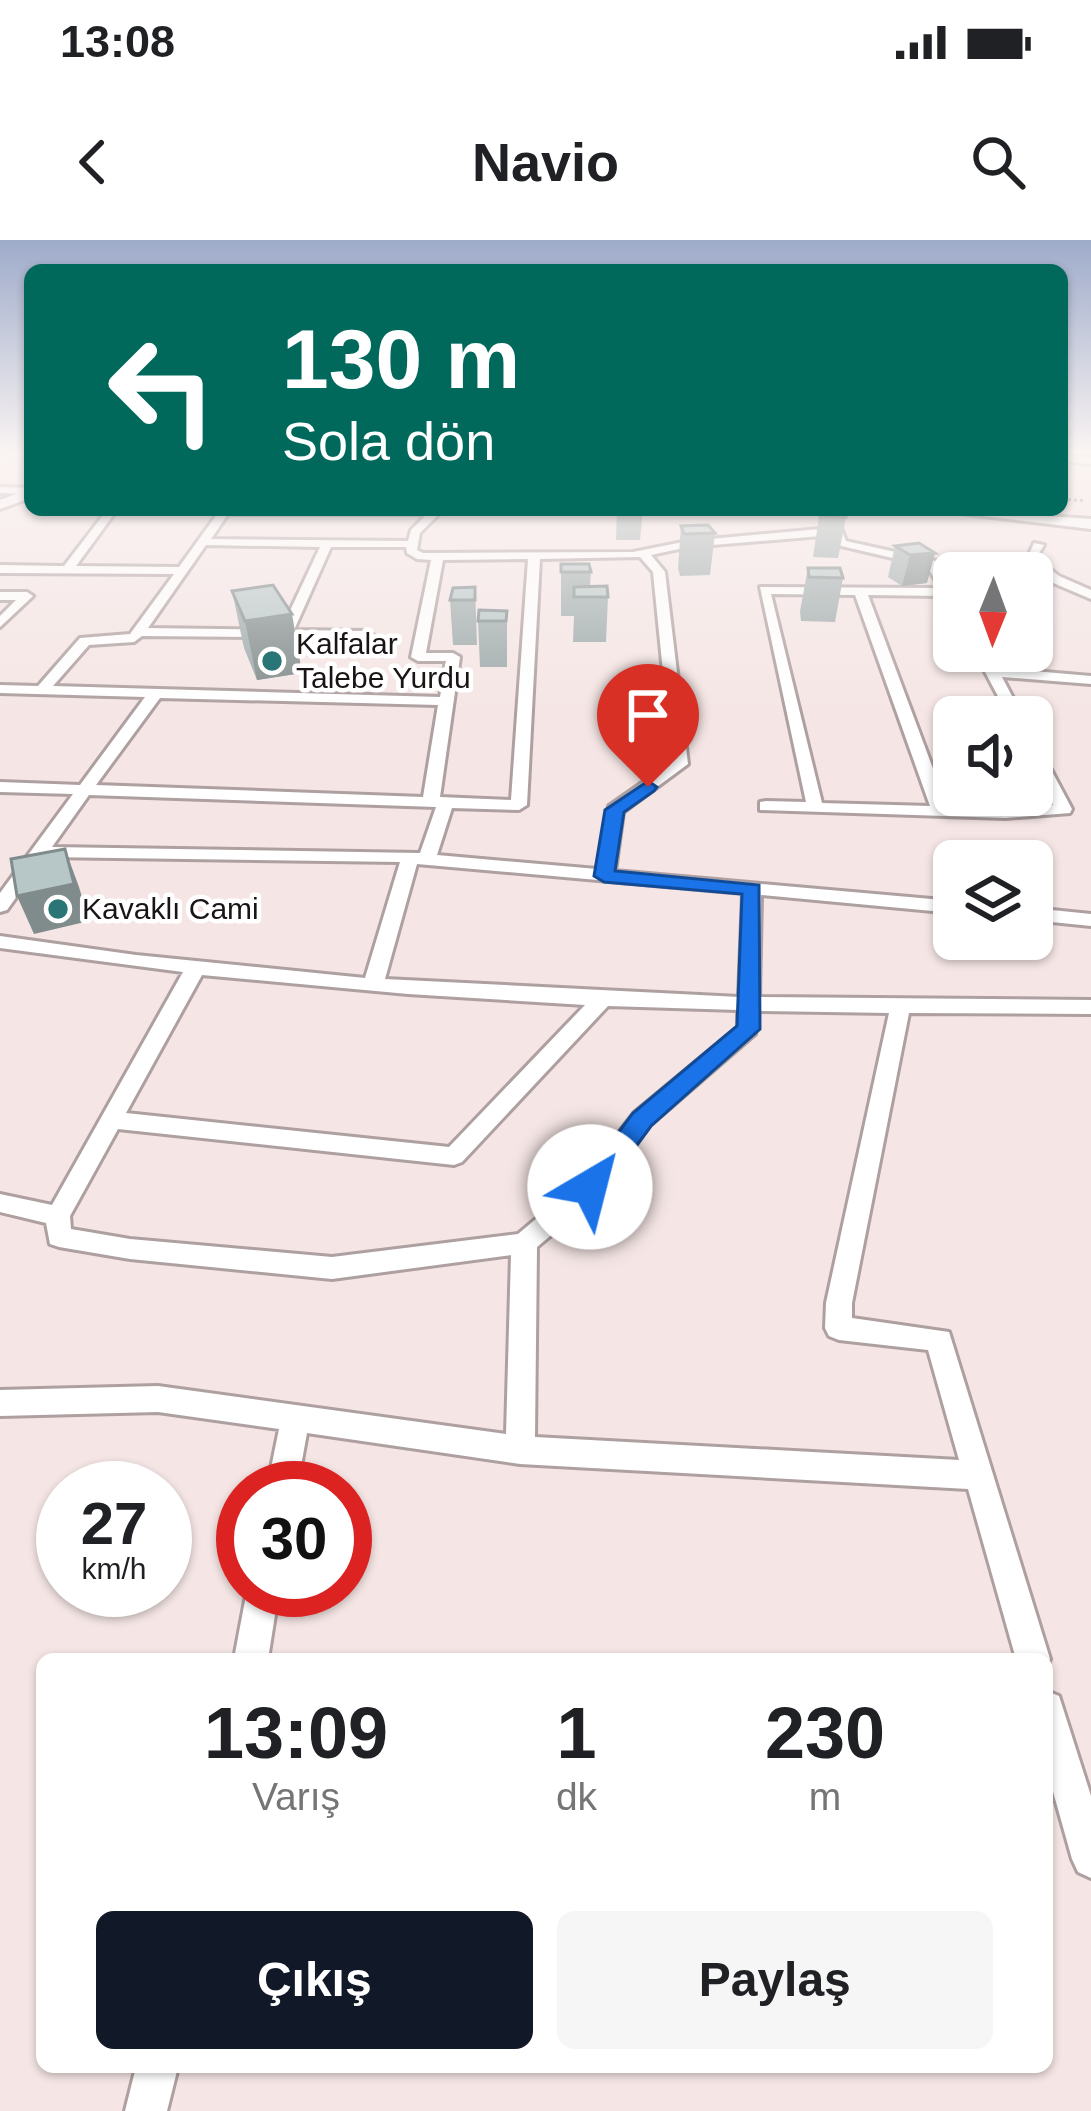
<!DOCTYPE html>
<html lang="tr">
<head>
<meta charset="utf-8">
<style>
	body { margin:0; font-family:Arial,sans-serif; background:#f6f6f6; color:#202124; height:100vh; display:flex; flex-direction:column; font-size:45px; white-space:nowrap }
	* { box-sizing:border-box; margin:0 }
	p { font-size:39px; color:#757577 }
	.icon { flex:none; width:66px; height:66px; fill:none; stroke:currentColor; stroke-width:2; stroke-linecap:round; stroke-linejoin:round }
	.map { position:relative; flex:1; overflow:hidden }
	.side { position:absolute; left:36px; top:1413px; width:1017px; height:420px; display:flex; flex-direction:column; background:#fff; border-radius:18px; box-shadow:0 3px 9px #0004 }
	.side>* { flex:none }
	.top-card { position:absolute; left:24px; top:24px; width:1044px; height:252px; border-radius:18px; box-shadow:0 3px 9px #0004; background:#00695c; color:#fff; overflow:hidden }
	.needle { width:78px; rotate:181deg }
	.buttons { position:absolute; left:933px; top:312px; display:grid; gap:24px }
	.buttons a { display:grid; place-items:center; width:120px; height:120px; border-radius:18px; background:#fff; box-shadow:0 3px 9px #0004; font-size:60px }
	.speed { position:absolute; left:36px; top:1221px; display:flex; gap:24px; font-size:60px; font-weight:700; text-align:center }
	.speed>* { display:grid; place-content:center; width:156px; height:156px; border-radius:50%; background:#fff; box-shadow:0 3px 9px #0004; line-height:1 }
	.speed small { font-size:30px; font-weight:400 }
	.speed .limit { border:18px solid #d22; background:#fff; color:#111 }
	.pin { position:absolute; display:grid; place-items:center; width:102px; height:102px; color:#fff; margin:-123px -51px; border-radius:50% 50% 50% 0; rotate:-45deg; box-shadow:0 0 12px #0007 }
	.pin .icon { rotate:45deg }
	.me { position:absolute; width:132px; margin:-66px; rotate:37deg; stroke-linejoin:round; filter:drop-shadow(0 0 9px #0008) }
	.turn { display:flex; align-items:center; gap:42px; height:252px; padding:0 60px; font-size:54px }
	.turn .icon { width:156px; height:156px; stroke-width:2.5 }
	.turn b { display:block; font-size:84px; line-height:102px }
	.eta { display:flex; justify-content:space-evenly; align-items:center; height:204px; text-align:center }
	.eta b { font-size:72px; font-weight:700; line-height:84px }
	.primary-button { display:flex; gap:24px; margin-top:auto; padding:24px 60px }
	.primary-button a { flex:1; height:138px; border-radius:18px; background:#111827; color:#fff; font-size:48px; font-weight:700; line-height:138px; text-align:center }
	.primary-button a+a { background:#f6f6f6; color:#202124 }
	.status { display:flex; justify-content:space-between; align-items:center; height:84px; padding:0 60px; background:#fff; direction:ltr }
	.status svg { height:33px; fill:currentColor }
	header { display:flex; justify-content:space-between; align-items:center; height:156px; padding:0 60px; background:#fff; font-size:54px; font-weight:700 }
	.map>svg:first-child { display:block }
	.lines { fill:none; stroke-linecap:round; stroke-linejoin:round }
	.minor-casing { stroke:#aea0a0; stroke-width:6 }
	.tertiary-casing { stroke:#aea0a0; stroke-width:6 }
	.secondary-casing { stroke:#aea0a0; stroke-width:6 }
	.path { stroke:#8c8181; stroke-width:3; stroke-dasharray:3 3; stroke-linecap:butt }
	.minor { fill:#fff; fill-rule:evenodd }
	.tertiary { fill:#fff; fill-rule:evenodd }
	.secondary { fill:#fff; fill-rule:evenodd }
	.wall { fill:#9daaaa }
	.shaded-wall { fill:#808b8b }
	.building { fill:#b7c6c6; stroke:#808b8b; stroke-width:3 }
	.route { fill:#1a73e8; stroke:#114b97; stroke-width:3 }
	.poi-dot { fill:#2a7575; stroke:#fff; stroke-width:4.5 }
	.labels { text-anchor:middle; stroke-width:9; stroke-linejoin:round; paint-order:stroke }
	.far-poi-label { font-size:30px; fill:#1a1515; stroke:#fff; text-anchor:start }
</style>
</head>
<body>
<div class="status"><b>13:08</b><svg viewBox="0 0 49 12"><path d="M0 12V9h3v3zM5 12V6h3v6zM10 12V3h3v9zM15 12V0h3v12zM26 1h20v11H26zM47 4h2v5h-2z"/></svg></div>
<header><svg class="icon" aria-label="back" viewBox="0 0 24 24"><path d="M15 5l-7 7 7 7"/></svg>Navio<svg class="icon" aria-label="search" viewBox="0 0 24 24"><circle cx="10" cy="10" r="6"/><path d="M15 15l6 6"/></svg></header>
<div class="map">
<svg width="1091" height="1871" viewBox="0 0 1091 1871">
	<rect width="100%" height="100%" fill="#f5e6e5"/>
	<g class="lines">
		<defs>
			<g id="minor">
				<polygon points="0,210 11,210 0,214"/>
				<polygon points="1062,215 1091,218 1091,224 1062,221"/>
				<polygon points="0,247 30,248 30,254 0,253"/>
				<path d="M 107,270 L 117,270 L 76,326 L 179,327 L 220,270 L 443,270 L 420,293 L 417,310 L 423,313 L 633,312 L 688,301 L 831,288 L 824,270 L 834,270 L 846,301 L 936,321 L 954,352 L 954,363 L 948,363 L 943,356 L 868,355 L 947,566 L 1053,565 L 1032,524 L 1032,504 L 1040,509 L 1072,569 L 1070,573 L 1006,578 L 760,570 L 760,562 L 766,561 L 806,562 L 760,347 L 940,348 L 927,326 L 837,305 L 833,295 L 688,307 L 651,315 L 665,332 L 688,524 L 623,572 L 615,631 L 954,661 L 954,673 L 761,655 L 759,757 L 1091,760 L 1091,774 L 909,773 L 852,1063 L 852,1078 L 949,1092 L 1050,1419 L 1047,1426 L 1047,1419 L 1016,1419 L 968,1249 L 520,1224 L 307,1193 L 297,1248 L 267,1248 L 279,1189 L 158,1172 L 0,1176 L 0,1150 L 158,1146 L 506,1194 L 511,1015 L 332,1039 L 130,1019 L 59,1007 L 50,1004 L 46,983 L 0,972 L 0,954 L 52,965 L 183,732 L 0,708 L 0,696 L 136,715 L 365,738 L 400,622 L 45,617 L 7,670 L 0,672 L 0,653 L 73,554 L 0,552 L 0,542 L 80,545 L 145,457 L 0,453 L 0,445 L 38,446 L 80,398 L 130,394 L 174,334 L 0,333 L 0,325 L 64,326 ZM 228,274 L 427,274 L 411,290 L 408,301 L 211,299 ZM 206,305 L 320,307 L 281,390 L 148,388 ZM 331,307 L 406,307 L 407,313 L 417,319 L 431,320 L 411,417 L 418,421 L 446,421 L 440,457 L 53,446 L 89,405 L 134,402 L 142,396 L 371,398 L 373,395 L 366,391 L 294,390 ZM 640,317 L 653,332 L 672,522 L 609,566 L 597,629 L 437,615 L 452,568 L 519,570 L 527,565 L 540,319 ZM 528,319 L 511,560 L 440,557 L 460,417 L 453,413 L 426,413 L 443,320 ZM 771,354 L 855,355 L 930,566 L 822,563 ZM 160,458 L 438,465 L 423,557 L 96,545 ZM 89,555 L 436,567 L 420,613 L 52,607 ZM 417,624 L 743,653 L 739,757 L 385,739 ZM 202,735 L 408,754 L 585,765 L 449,907 L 126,873 ZM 608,766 L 738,770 L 738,787 L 634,873 L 581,941 L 518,994 L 332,1017 L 130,999 L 71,989 L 70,976 L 118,889 L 454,925 L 462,922 ZM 759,771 L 889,773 L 826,1063 L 825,1088 L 829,1096 L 839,1100 L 928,1110 L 959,1220 L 535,1197 L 537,1007 L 599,955 L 650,885 L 755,794 Z"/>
				<polygon points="1034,303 1044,305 1036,318 1059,336 1091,350 1091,359 1051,342 1026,321"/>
				<polygon points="0,352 27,352 33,356 0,387 0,376 16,360 0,360"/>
				<polygon points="974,411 988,411 997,428 1091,436 1091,444 1002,437 1023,477 1009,477"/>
				<polygon points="1032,668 1091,674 1091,686 1032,680"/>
				<polygon points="247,1350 279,1350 268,1419 234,1419"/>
				<polygon points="1047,1451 1059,1456 1091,1556 1091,1638 1078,1632 1072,1619 1047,1530"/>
				<polygon points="136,1827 178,1827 167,1871 125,1871"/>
			</g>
			<polygon id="tertiary" points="30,249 30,258 0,269 0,260"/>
			<polygon id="secondary" points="959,270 1091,279 1091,289 966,274"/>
		</defs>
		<use href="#minor" class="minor-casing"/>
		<use href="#tertiary" class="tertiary-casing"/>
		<use href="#secondary" class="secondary-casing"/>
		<polyline class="path" points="1062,259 1085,261"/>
		<use href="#minor" class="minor"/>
		<use href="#tertiary" class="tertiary"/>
		<use href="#secondary" class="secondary"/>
	</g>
	<g class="wall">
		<polygon points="617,270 643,270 640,300 616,300"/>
		<polygon points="820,270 846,277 838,318 813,317"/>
		<polygon points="681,286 715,293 710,335 680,336 678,328"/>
		<polygon points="919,303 927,343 902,346 888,337 895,306"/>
		<polygon points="561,324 591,332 590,346 608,357 606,402 573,402 574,376 561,376"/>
		<polygon points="808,328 843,338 835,382 801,381 800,371"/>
		<polygon points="475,347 477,405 453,405 450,360"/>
		<polygon points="232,351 302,433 257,440 244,408"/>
		<polygon points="507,371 507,427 480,427 478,381"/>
	</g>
	<g class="shaded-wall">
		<polygon points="935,313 927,343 902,346 910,315"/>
		<polygon points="292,374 302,433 257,440 245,381"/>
		<polygon points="65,609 79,647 89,681 34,694 17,656"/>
	</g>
	<g class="building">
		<polygon points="820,270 844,270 846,277 820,276"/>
		<polygon points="708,285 715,293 684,294 681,286"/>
		<polygon points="919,303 935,313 910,315 895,306"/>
		<polygon points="561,324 589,324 591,332 561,332"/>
		<polygon points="808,328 840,328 843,338 809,337"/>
		<polygon points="273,345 292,374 245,381 232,351"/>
		<polygon points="607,346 608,357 574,357 574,347"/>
		<polygon points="475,347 475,360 450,360 453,348"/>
		<polygon points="479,370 507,371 506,381 478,381"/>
		<polygon points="65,609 74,644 17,656 11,619"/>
	</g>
	<linearGradient id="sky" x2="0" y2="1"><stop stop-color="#9eabca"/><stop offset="0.45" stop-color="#faf4f3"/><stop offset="1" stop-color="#faf4f3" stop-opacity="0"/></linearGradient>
	<rect width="1091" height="471" fill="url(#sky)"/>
	<polygon class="route" points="648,541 657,547 654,551 624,572 615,631 759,645 760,789 651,886 600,955 590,958 577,947 633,873 737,786 742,654 604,642 594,636 605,570"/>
	<g class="poi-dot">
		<circle cx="272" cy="421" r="12"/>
		<circle cx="58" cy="669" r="12"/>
	</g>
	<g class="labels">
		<g class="far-poi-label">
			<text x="296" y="414">Kalfalar<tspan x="296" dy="34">Talebe Yurdu</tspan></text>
			<text x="82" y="679">Kavaklı Cami</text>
		</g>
	</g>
</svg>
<div class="buttons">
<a><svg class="needle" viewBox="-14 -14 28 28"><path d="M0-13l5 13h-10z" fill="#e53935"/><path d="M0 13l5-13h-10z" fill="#757577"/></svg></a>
<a><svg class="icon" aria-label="sound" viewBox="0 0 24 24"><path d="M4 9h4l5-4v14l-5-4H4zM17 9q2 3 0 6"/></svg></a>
<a><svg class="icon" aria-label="layers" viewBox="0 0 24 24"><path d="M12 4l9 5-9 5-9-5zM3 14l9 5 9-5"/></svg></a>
</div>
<div class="speed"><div>27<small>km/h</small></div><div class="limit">30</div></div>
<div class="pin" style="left:648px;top:547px;background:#d93025"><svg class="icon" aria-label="arrive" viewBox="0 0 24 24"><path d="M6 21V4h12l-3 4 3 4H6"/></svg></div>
<svg class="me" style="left:590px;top:947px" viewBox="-20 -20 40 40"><circle r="19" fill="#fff"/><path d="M0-13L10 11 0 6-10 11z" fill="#1a73e8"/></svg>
<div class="top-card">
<div class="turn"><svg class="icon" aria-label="left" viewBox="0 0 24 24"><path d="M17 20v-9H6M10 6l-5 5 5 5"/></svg><div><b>130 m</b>Sola dön</div></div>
</div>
<section class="side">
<div class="eta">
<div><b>13:09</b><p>Varış</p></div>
<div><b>1</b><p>dk</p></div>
<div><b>230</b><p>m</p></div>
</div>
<div class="primary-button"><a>Çıkış</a><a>Paylaş</a></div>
</section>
</div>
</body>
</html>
